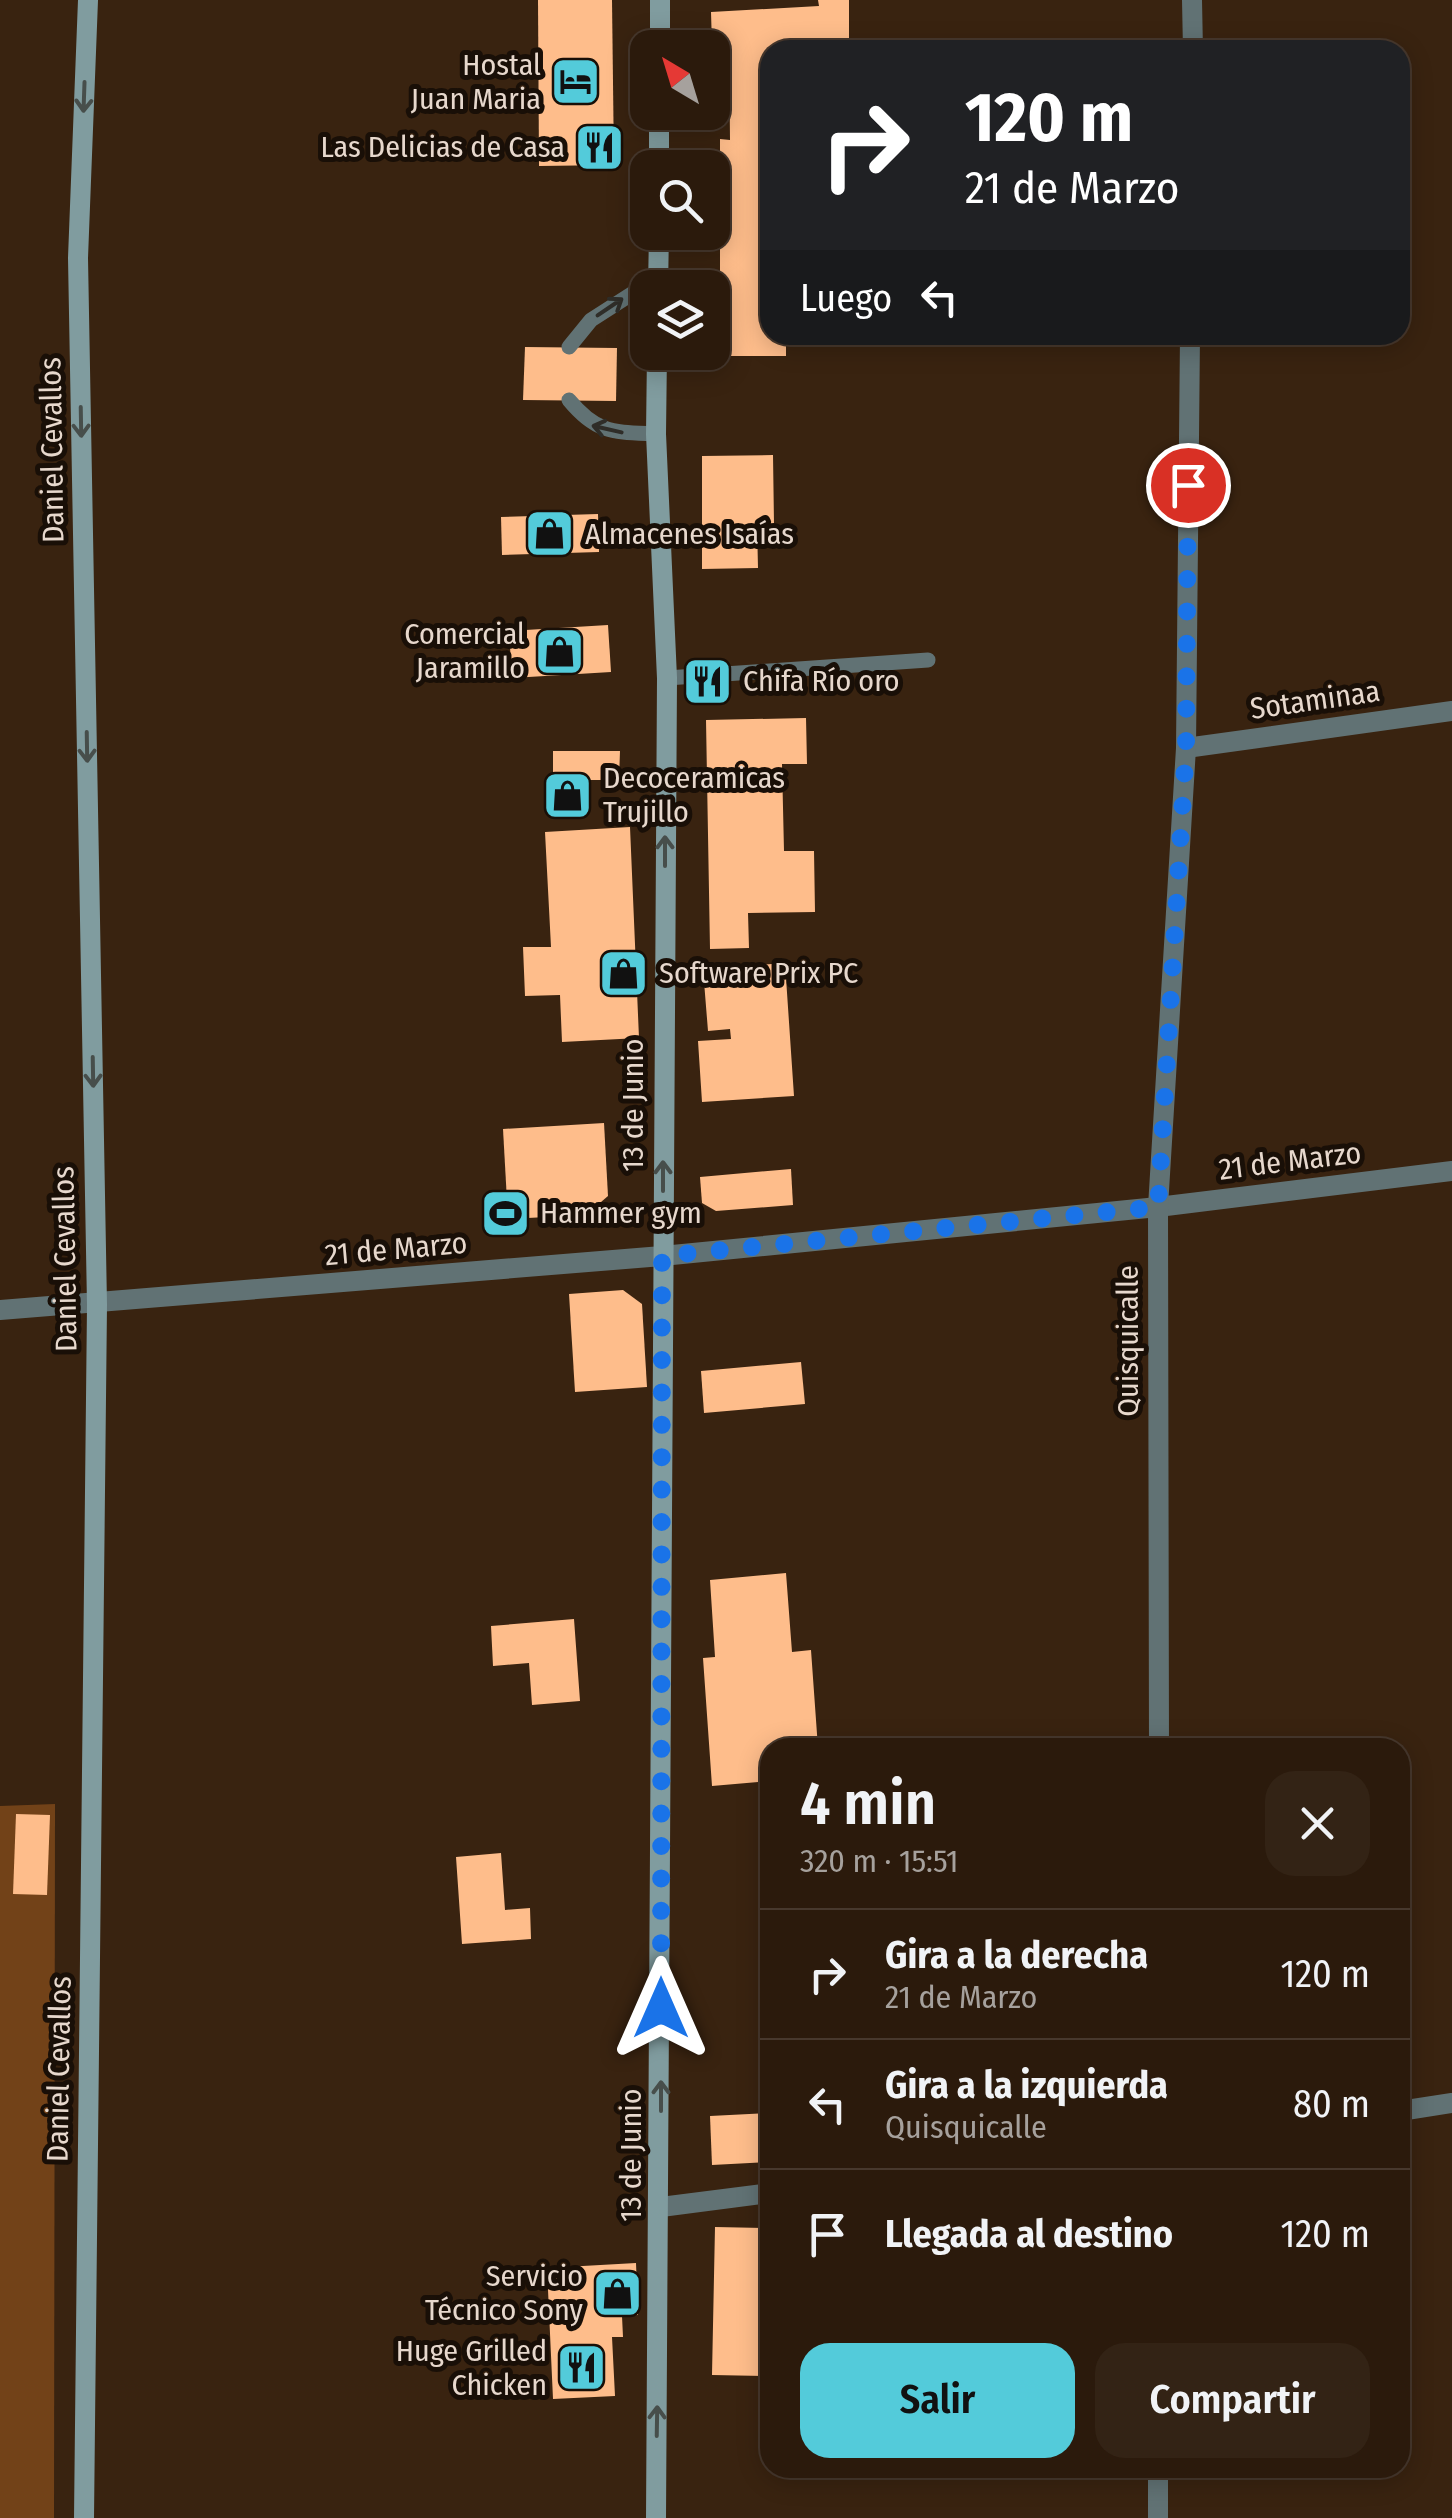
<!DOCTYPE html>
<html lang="es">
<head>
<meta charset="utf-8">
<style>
	body { margin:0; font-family:"Fira Sans Condensed",sans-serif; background:#332315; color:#f1f3f6; height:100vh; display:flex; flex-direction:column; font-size:38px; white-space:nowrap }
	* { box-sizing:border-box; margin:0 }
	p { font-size:32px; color:#a6a19d }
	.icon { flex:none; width:55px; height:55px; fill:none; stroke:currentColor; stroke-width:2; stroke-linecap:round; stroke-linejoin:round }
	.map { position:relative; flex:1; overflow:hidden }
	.panel { position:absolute; left:760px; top:1738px; width:650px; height:740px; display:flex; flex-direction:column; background:#2b1a0c; border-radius:30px; box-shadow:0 5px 25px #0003,0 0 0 2px #47382d }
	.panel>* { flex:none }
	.guide { position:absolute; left:760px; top:40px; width:650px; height:305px; border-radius:30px; box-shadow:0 5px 25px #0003,0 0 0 2px #47382d; background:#202124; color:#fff; overflow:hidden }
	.needle { width:65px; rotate:322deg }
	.buttons { position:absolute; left:630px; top:30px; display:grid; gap:20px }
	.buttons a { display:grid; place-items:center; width:100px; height:100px; border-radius:20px; background:#2b1a0c; box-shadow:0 5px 25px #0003,0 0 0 2px #47382d; font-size:50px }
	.pin { position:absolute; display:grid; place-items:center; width:85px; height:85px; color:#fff; margin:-42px; border:5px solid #fff; border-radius:50%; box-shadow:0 2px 10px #0007 }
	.me { position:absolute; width:110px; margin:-55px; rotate:0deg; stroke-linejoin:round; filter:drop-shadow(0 0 8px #0008) }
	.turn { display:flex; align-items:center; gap:35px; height:210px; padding:0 40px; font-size:45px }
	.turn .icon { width:130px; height:130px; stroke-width:2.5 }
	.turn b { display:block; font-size:70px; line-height:85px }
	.then { display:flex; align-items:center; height:95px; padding:0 40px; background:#0003; gap:20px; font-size:38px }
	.round { display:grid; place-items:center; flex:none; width:105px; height:105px; border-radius:30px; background:#332315 }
	.summary { display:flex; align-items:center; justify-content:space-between; height:170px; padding:0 40px }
	h1 { font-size:60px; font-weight:600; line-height:75px }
	.button { display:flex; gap:20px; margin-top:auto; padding:20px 40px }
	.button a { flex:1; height:115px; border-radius:30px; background:#53cbda; color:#111; font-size:40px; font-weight:600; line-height:115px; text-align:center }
	.button a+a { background:#332315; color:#f1f3f6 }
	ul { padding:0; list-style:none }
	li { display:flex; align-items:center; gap:30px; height:130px; padding:0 40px; border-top:2px solid #47382d }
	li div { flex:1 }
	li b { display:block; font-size:38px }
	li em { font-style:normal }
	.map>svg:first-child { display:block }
	.green { fill:#724218 }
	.building { fill:#febd8b }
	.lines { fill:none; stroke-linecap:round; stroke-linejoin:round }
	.lane { stroke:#617274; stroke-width:15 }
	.street { stroke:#617274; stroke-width:20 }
	.secondary { stroke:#809c9f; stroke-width:20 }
	.oneway { stroke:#474e4b }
	.oneway2 { stroke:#2f2d28 }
	.route { stroke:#1a73e8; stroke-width:18; stroke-dasharray:0 32.4 }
	.labels { text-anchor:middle; stroke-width:10; stroke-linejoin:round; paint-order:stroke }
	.poi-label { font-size:30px; fill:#e7d8cd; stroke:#190f07; text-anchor:end }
	.street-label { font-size:30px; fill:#e7d8cd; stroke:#190f07 }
</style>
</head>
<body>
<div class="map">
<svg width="1452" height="2518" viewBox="0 0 1452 2518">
	<rect width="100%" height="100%" fill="#392310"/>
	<polygon class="green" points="55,1804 54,2518 0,2518 0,1806"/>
	<g class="building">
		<polygon points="538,0 612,0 614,165 539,166"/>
		<polygon points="818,0 849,0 849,42 824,42 824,50 770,50 770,335 786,335 786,356 720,356 720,139 730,140 729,44 712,45 711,12 819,6"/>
		<polygon points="525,347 617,348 616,401 523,400"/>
		<polygon points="773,455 774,524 757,524 758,568 702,569 702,456"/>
		<polygon points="598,514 599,552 502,555 501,517"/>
		<polygon points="608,625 611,672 512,678 509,631"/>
		<polygon points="806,718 807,764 782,764 784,851 814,851 815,912 748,913 749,948 710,949 706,720"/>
		<polygon points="553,751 620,751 619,780 584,780 583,810 553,810"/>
		<polygon points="630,827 639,1038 562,1042 560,995 525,996 523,947 551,947 545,832"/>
		<polygon points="785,963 794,1096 702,1102 698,1041 731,1039 730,1029 708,1031 703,969"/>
		<polygon points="604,1123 608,1196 586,1215 508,1219 503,1129"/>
		<polygon points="791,1169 793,1205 716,1211 702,1203 700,1177"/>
		<polygon points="623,1290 642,1304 647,1387 575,1392 569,1294"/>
		<polygon points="801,1362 805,1404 704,1413 701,1371"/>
		<polygon points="786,1573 792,1652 811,1650 818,1748 770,1748 770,1781 712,1786 703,1658 715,1657 710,1580"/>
		<polygon points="574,1619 580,1701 532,1705 529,1663 493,1666 491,1626"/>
		<polygon points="16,1814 50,1815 47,1895 13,1894"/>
		<polygon points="501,1853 505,1910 530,1908 531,1939 462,1944 456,1857"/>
		<polygon points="770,2113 770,2162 712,2165 710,2116"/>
		<polygon points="715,2227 765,2228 763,2325 770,2325 767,2376 712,2375"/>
		<polygon points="636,2263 638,2315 622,2316 623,2337 612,2337 615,2396 553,2399 547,2268"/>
	</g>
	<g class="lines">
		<g class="lane">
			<polyline points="569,347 591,320 658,277"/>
			<path d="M 569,400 C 597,434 614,432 656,434"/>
			<polyline points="667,678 928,660"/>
		</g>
		<g class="street">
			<polyline points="1192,0 1193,50"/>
			<polyline points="1186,748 1452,711"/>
			<polyline points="0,1310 662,1256 1158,1207 1452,1171"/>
			<polyline points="1159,1748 1158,1207 1186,748 1190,335"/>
			<polyline points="1400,2111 1452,2103"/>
			<polyline points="661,2207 770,2193"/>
			<polyline points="1158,2518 1158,2468"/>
		</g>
		<g class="secondary">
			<polyline points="660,48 660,0"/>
			<polyline points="659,168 659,112"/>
			<polyline points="658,288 659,232"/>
			<polyline points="84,2518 97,1305 78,258 88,0"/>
			<polyline points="656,2518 667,678 656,434 657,352"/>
		</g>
	</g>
	<defs><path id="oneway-shaft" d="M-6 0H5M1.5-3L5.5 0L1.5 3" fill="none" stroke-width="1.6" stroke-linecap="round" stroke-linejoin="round" transform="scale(2.5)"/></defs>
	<g class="oneway">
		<use href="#oneway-shaft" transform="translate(84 97) rotate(92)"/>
		<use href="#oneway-shaft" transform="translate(81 422) rotate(89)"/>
		<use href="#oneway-shaft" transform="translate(87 747) rotate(89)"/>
		<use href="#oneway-shaft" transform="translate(665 851) rotate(-90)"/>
		<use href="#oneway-shaft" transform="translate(93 1072) rotate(89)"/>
		<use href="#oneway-shaft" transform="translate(663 1176) rotate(-90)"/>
		<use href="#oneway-shaft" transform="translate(661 2096) rotate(-90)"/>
		<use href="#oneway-shaft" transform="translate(657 2421) rotate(-89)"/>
	</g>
	<g class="oneway2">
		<use href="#oneway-shaft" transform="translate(610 307) rotate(-34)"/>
		<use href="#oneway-shaft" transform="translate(607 429) rotate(-167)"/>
	</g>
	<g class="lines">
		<polyline class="route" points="661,2008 662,1256 1158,1207 1186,748 1188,485"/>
	</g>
	<defs>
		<symbol id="hotel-square" viewBox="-11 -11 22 22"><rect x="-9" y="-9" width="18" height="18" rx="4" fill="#53cbda" stroke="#190f07"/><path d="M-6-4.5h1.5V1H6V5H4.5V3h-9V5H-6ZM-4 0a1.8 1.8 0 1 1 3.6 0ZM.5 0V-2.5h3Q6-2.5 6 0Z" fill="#111"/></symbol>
		<symbol id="restaurant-square" viewBox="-11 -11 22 22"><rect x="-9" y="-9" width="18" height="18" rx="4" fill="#53cbda" stroke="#190f07"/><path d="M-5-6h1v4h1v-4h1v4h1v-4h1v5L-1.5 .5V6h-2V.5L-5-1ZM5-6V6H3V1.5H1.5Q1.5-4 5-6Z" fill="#111"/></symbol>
		<symbol id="shop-square" viewBox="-11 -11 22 22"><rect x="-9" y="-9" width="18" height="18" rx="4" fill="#53cbda" stroke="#190f07"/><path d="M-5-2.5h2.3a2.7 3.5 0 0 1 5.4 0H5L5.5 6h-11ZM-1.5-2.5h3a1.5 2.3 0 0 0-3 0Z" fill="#111"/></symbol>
		<symbol id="stadium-square" viewBox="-11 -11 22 22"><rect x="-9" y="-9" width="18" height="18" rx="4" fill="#53cbda" stroke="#190f07"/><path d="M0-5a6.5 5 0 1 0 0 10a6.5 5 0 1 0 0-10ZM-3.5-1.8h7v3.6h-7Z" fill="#111"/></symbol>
	</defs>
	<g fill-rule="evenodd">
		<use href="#hotel-square" x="548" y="54" width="55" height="55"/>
		<use href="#restaurant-square" x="572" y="120" width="55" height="55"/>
		<use href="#shop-square" x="522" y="506" width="55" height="55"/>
		<use href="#shop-square" x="532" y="624" width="55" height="55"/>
		<use href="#restaurant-square" x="680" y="654" width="55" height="55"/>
		<use href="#shop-square" x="540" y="768" width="55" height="55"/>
		<use href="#shop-square" x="596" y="946" width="55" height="55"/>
		<use href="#stadium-square" x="478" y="1186" width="55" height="55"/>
		<use href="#shop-square" x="590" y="2266" width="55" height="55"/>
		<use href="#restaurant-square" x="554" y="2340" width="55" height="55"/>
	</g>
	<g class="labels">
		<g class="poi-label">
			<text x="541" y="75">Hostal<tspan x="541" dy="34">Juan Maria</tspan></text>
			<text x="565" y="157">Las Delicias de Casa</text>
			<text x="585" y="544" text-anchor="start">Almacenes Isaías</text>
			<text x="525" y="644">Comercial<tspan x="525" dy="34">Jaramillo</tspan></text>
			<text x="743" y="691" text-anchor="start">Chifa Río oro</text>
			<text x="603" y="788" text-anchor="start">Decoceramicas<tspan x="603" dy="34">Trujillo</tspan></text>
			<text x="659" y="983" text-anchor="start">Software Prix PC</text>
			<text x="540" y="1223" text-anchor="start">Hammer gym</text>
			<text x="583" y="2286">Servicio<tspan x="583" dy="34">Técnico Sony</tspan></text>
			<text x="547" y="2361">Huge Grilled<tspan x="547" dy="34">Chicken</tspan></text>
		</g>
		<g class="street-label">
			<text transform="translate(52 450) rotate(-91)" y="10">Daniel Cevallos</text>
			<text transform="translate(1315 700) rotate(-8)" y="10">Sotaminaa</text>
			<text transform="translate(633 1105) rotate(-90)" y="10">13 de Junio</text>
			<text transform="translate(1290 1161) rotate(-7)" y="10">21 de Marzo</text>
			<text transform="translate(396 1249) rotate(-5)" y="10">21 de Marzo</text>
			<text transform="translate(65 1259) rotate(-91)" y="10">Daniel Cevallos</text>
			<text transform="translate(1128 1341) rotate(-90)" y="10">Quisquicalle</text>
			<text transform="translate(59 2069) rotate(-89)" y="10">Daniel Cevallos</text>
			<text transform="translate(631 2155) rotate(-90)" y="10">13 de Junio</text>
		</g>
	</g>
</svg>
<div class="buttons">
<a><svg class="needle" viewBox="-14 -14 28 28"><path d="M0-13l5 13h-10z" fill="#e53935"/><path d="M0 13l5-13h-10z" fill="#a6a19d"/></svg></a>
<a><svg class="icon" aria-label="search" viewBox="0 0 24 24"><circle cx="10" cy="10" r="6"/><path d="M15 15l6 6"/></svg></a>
<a><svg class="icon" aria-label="layers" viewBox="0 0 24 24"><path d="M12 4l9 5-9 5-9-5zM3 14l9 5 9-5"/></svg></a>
</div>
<div class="pin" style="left:1188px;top:485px;background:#d93025"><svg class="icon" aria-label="arrive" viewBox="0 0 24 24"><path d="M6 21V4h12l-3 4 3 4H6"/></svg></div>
<svg class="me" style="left:661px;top:2008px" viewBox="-20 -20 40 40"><path d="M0-17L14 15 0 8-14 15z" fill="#1a73e8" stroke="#fff" stroke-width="4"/></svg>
<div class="guide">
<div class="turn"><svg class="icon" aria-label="right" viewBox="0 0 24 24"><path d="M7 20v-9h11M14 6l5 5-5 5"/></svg><div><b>120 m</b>21 de Marzo</div></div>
<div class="then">Luego<svg class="icon" aria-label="left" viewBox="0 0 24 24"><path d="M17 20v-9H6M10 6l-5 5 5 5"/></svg></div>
</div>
<section class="panel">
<div class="summary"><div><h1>4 min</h1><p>320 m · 15:51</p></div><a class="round"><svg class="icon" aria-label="close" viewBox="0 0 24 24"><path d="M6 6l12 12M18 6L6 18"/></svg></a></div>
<ul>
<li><svg class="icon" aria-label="right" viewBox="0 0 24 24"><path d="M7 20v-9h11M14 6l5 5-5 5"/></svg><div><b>Gira a la derecha</b><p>21 de Marzo</p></div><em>120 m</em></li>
<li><svg class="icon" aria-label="left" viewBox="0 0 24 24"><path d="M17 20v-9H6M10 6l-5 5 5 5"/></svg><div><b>Gira a la izquierda</b><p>Quisquicalle</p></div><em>80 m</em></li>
<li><svg class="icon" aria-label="arrive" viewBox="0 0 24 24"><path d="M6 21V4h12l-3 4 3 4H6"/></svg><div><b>Llegada al destino</b></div><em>120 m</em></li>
</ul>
<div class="button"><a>Salir</a><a>Compartir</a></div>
</section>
</div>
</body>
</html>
